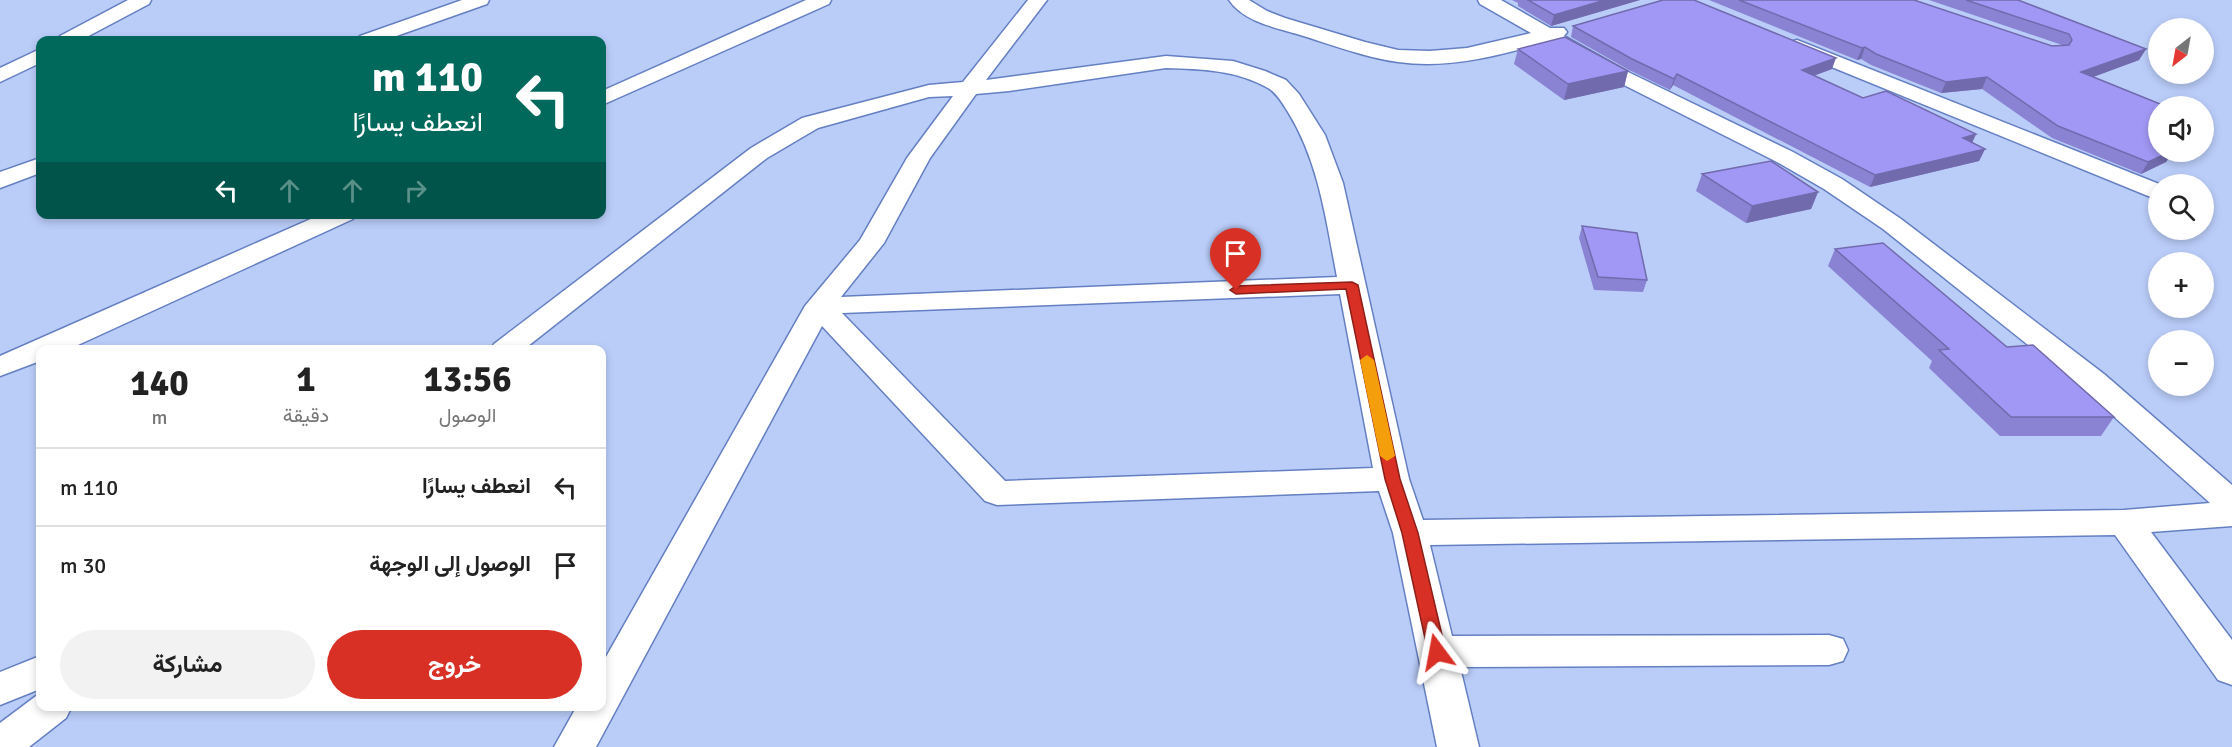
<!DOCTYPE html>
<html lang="ar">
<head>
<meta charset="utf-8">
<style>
	body { margin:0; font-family:Signika,Vazirmatn,sans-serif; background:#f2f2f2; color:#222; direction:rtl; height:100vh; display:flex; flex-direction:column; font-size:22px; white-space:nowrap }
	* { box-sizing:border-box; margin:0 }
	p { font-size:20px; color:#767676 }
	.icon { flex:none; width:33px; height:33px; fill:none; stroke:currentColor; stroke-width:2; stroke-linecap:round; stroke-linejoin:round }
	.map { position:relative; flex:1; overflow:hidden; direction:ltr }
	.drawer { position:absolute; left:36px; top:345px; width:570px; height:366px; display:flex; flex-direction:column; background:#fff; border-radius:12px; box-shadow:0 3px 9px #0003; direction:rtl }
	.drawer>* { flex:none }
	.banner { position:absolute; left:36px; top:36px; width:570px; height:183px; border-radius:12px; box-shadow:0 3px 9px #0003; direction:rtl; background:#00695c; color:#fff; overflow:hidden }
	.needle { width:39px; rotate:211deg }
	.buttons { position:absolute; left:2148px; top:18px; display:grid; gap:12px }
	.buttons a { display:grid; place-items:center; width:66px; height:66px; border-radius:50%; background:#fff; box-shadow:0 3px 9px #0003; font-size:30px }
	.pin { position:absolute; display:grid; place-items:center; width:51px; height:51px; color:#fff; margin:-62px -26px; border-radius:50% 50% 50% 0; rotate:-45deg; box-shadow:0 0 6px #0007 }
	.pin .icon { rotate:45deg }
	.me { position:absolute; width:66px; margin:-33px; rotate:347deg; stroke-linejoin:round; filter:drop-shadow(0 0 4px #0008) }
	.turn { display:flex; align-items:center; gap:21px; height:126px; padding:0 24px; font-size:27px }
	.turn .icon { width:78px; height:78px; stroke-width:2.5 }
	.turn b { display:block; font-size:42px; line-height:51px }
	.lanes { display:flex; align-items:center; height:57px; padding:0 24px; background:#0003; justify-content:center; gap:30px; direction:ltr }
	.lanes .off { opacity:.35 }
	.eta { display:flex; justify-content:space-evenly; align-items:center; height:102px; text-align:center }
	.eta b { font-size:36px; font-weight:700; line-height:42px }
	.primary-button { display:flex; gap:12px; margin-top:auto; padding:12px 24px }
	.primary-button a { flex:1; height:69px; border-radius:36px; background:#d93025; color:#fff; font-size:24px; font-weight:700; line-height:69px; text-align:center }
	.primary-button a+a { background:#f2f2f2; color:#222 }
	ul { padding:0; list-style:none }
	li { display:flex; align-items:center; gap:18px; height:78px; padding:0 24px; border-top:2px solid #e0e0e0 }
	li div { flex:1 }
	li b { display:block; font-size:22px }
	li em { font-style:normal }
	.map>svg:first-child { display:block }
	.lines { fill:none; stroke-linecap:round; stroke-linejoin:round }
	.minor-casing { stroke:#647fc2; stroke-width:3 }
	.minor { fill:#fff; fill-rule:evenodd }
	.wall { fill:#8a83d3 }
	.shaded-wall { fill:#716aac }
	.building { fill:#a198f5; stroke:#716aac; stroke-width:1.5 }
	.route { fill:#d93025; stroke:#8d1f18; stroke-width:1.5 }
	.slow { fill:#f59e0b }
</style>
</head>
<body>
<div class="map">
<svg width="2232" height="747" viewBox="0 0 2232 747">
	<rect width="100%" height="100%" fill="#bacdf9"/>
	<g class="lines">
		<defs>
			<g id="minor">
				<polygon points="128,0 151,0 149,4 81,40 57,40 60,36"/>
				<polygon points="462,0 489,0 487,4 385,40 357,40 360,36"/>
				<polygon points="806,0 831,0 829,4 602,105 602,91"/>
				<path d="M 1028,0 L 1047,0 L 986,80 L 1166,56 L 1233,61 L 1265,71 L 1286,80 L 1299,94 L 1325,135 L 1343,183 L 1409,479 L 1423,520 L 2124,510 L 2210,503 L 2082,388 L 1883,229 L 1824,189 L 1777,162 L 1614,80 L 1546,42 C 1498,56 1448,69 1398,62 C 1363,57 1330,44 1297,34 C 1273,27 1243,21 1229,0 L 1249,0 L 1267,11 L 1285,18 L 1365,42 L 1398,50 L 1430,51 L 1467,48 L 1531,33 L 1480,4 L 1478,0 L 1501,0 L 1550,28 L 1564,28 L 1567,32 L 1564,36 L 1628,72 L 1793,152 L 1842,179 L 1901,219 L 2104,374 L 2232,485 L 2232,526 L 2151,532 L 2232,640 L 2232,685 L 2218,680 L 2115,535 L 1430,545 L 1452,636 L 1829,635 L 1843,639 L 1848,650 L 1843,661 L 1829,665 L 1460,667 L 1479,747 L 1437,747 L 1393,533 L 1379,491 L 997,505 L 985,501 L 822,326 L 596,747 L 554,747 L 577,706 L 602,706 L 602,664 L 805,306 L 860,240 L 907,158 L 953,96 L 929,97 L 818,128 L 767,158 L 523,350 L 490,350 L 494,344 L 751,148 L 802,118 L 929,85 L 963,82 ZM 1166,68 C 1202,69 1236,70 1268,88 C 1277,93 1283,104 1288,112 C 1319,162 1326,220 1337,277 L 841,297 L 884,243 L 930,158 L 976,94 L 1009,91 ZM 1340,294 L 1373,468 L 1005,481 L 842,313 Z"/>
				<polygon points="1797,40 2159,184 2158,200 1790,50 1787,46 1790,42"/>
				<polygon points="40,49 40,63 0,82 0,68"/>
				<polygon points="40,158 40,173 0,188 0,172"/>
				<polygon points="322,214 356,214 353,219 67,350 40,350 40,361 0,376 0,356"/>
				<polygon points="40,656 40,689 0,705 0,672"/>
				<polygon points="40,693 40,706 72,706 66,718 29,747 0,747 0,723"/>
			</g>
		</defs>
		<use href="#minor" class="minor-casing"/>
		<use href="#minor" class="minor"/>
	</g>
	<g class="wall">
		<polygon points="1512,0 1640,0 1551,26 1518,6 1518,3"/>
		<polygon points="1709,0 1914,0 2052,46 2062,45 1929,0 2018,0 2146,49 2139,60 2093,77 2158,152 2173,152 2166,162 2141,174 2052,138 1982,89 1941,93 1871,65 1861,59 1857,60"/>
		<polygon points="1573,26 1832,69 1814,76 1863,98 1976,134 1972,143 1985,149 1979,161 1870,187 1673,85 1670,90 1629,70 1571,37"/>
		<polygon points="1518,49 1628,71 1624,87 1564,100 1514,64"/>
		<polygon points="1702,174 1818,192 1811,209 1746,223 1696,191"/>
		<polygon points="1582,226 1647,280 1643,292 1594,290 1579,238"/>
		<polygon points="1835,249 2007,347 2114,417 2101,436 2000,436 1929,368 1932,361 1828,266"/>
	</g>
	<g class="shaded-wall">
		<polygon points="1605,0 1640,0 1551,26 1554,15"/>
		<polygon points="1865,47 1861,59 1857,60 1862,48"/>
		<polygon points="2146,49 2139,60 2074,84 2081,72"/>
		<polygon points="1836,58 1832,69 1798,81 1802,70"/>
		<polygon points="1628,71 1624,87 1564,100 1568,84"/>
		<polygon points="1677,74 1673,85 1670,90 1674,79"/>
		<polygon points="1987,77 1982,89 1941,93 1946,82"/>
		<polygon points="1976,134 1971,145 1963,138"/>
		<polygon points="1985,149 1979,161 1870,187 1875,175"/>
		<polygon points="2163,152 2173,152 2166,162 2141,174 2148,162"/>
		<polygon points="1818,192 1811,209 1746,223 1752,206"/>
	</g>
	<g class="building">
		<polygon points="1528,0 1605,0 1554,15"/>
		<polygon points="1663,0 1694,0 1836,58 1802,70 1863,98 1886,91 1976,134 1963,138 1985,149 1875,175 1677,74 1674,79 1632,59 1573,26"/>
		<polygon points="1739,0 1914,0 2052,46 2069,45 2072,40 2069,34 1966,0 2018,0 2146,49 2081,72 2165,106 2158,106 2158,152 2170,152 2148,162 2058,126 1987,77 1946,82 1876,54 1865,47 1862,48"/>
		<polygon points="1565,37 1628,71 1568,84 1518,49"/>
		<polygon points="1771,161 1818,192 1752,206 1702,174"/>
		<polygon points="1582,226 1637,233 1647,280 1598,277"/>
		<polygon points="1883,243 2007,347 2033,345 2114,417 2011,417 1939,350 1949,349 1835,249"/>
	</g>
	<polygon class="route" points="1352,282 1358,285 1400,479 1418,533 1446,652 1443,657 1437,659 1431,657 1428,652 1402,533 1385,479 1346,289 1236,294 1230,290 1236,286"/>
	<polygon class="slow" points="1367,355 1374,360 1395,456 1387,461 1380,456 1360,360"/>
</svg>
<div class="buttons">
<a><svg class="needle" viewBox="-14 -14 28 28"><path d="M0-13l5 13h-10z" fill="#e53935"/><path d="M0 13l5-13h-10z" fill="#767676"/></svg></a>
<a><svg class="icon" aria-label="sound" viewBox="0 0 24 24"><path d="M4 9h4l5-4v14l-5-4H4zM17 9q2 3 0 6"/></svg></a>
<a><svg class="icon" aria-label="search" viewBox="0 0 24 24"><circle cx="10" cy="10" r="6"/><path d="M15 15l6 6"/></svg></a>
<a>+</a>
<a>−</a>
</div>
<div class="pin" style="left:1236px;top:290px;background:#d93025"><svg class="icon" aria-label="arrive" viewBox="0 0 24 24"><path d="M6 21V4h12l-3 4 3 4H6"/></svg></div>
<svg class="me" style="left:1437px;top:652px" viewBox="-20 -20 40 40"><path d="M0-17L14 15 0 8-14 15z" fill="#d93025" stroke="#fff" stroke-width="4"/></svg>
<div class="banner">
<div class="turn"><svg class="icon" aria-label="left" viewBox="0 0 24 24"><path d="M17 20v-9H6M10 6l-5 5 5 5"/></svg><div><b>110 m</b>انعطف يسارًا</div></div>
<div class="lanes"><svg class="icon" aria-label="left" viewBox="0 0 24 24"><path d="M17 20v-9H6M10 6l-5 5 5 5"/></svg><svg class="icon off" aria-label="ahead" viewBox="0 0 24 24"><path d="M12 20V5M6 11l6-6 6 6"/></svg><svg class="icon off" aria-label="ahead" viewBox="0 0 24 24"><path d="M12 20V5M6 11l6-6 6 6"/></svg><svg class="icon off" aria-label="right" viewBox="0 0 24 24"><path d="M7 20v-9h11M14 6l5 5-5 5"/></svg></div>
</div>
<section class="drawer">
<div class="eta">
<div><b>13:56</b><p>الوصول</p></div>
<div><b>1</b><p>دقيقة</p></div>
<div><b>140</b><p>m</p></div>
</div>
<ul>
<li><svg class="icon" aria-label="left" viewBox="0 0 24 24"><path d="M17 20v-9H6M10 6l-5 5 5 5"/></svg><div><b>انعطف يسارًا</b></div><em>110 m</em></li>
<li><svg class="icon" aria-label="arrive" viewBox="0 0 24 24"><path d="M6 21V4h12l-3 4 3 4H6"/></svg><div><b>الوصول إلى الوجهة</b></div><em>30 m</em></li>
</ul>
<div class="primary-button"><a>خروج</a><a>مشاركة</a></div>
</section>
</div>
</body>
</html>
